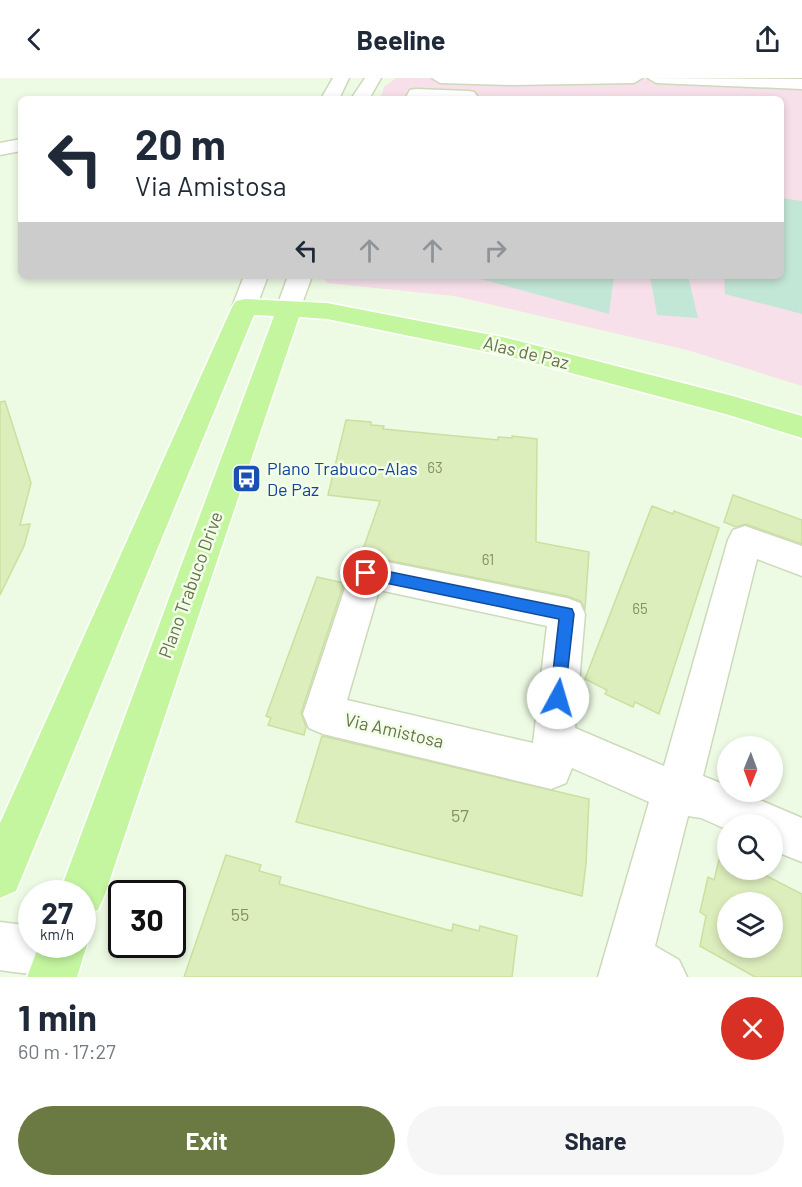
<!DOCTYPE html>
<html lang="en">
<head>
<meta charset="utf-8">
<style>
	body { margin:0; font-family:Barlow,sans-serif; background:#f6f6f7; color:#1f2937; height:100vh; display:flex; flex-direction:column; font-size:22px; white-space:nowrap }
	* { box-sizing:border-box; margin:0 }
	p { font-size:20px; color:#747a83 }
	.icon { flex:none; width:33px; height:33px; fill:none; stroke:currentColor; stroke-width:2; stroke-linecap:round; stroke-linejoin:round }
	.map { position:relative; height:899px; overflow:hidden }
	.drawer { display:flex; flex-direction:column; background:#fff; flex:1 }
	.drawer>* { flex:none }
	.banner { position:absolute; left:18px; top:18px; width:766px; height:183px; border-radius:9px; box-shadow:0 3px 9px #0003; background:#fff; color:#1f2937; overflow:hidden }
	.needle { width:39px; rotate:181deg }
	.fabs { position:absolute; left:717px; top:658px; display:grid; gap:12px }
	.fabs a { display:grid; place-items:center; width:66px; height:66px; border-radius:50%; background:#fff; box-shadow:0 3px 9px #0003; font-size:30px }
	.speed { position:absolute; left:18px; top:802px; display:flex; gap:12px; font-size:30px; font-weight:700; text-align:center }
	.speed>* { display:grid; place-content:center; width:78px; height:78px; border-radius:50%; background:#fff; box-shadow:0 3px 9px #0003; line-height:1 }
	.speed small { font-size:15px; font-weight:400 }
	.speed .limit { border:3px solid #111; border-radius:9px; background:#fff; color:#111 }
	.pin { position:absolute; display:grid; place-items:center; width:51px; height:51px; color:#fff; margin:-26px; border:3px solid #fff; border-radius:50%; box-shadow:0 2px 6px #0007 }
	.me { position:absolute; width:66px; margin:-33px; rotate:6deg; stroke-linejoin:round; filter:drop-shadow(0 0 4px #0008) }
	.turn { display:flex; align-items:center; gap:21px; height:126px; padding:0 18px; font-size:27px }
	.turn .icon { width:78px; height:78px; stroke-width:2.5 }
	.turn b { display:block; font-size:42px; line-height:51px }
	.lanes { display:flex; align-items:center; height:57px; padding:0 18px; background:#0003; justify-content:center; gap:30px; direction:ltr }
	.lanes .off { opacity:.35 }
	.round { display:grid; place-items:center; flex:none; width:63px; height:63px; border-radius:32px; background:#f6f6f7 }
	.headline { display:flex; align-items:center; justify-content:space-between; height:102px; padding:0 18px }
	h1 { font-size:36px; font-weight:700; line-height:45px }
	.cta { display:flex; gap:12px; margin-top:auto; padding:12px 18px }
	.cta a { flex:1; height:69px; border-radius:36px; background:#6a7a42; color:#fff; font-size:24px; font-weight:700; line-height:69px; text-align:center }
	.cta a+a { background:#f6f6f7; color:#1f2937 }
	header { display:flex; justify-content:space-between; align-items:center; height:78px; padding:0 18px; background:#fff; font-size:27px; font-weight:700 }
	.map>svg:first-child { display:block }
	.education { fill:#f7e0ea }
	.green { fill:#c3e7d7 }
	.building { fill:#ddeebd; stroke:#cae09e; stroke-width:1.5; fill-rule:evenodd }
	.lines { fill:none; stroke-linecap:round; stroke-linejoin:round }
	.minor-casing { stroke:#cdd9bb; stroke-width:3 }
	.major-casing { stroke:#fff; stroke-width:3 }
	.minor { fill:#fff; fill-rule:evenodd }
	.major { fill:#c4f6a0; fill-rule:evenodd }
	.route { fill:#1a73e8; stroke:#114b97; stroke-width:1.5 }
	.labels { text-anchor:middle; stroke-width:5; stroke-linejoin:round; paint-order:stroke }
	.number-label { font-size:15px; fill:#849068 }
	.street-label { font-size:18px; fill:#66714b; stroke:#f3fee9 }
	.transit-label { font-size:18px; fill:#164399; stroke:#f3fee9; text-anchor:start }
	.near-number-label { font-size:18px; fill:#849068 }
</style>
</head>
<body>
<header><svg class="icon" aria-label="back" viewBox="0 0 24 24"><path d="M15 5l-7 7 7 7"/></svg>Beeline<svg class="icon" aria-label="share" viewBox="0 0 24 24"><path d="M12 15V3M7 8l5-5 5 5M5 13v7h14v-7"/></svg></header>
<div class="map">
<svg width="802" height="899" viewBox="0 0 802 899">
	<rect width="100%" height="100%" fill="#eefbe4"/>
	<polygon class="education" points="396,0 802,0 802,308 687,272 454,218 327,205 322,198 782,198 782,21 380,21 384,9"/>
	<g class="green">
		<polygon points="782,120 802,123 802,236 725,216 724,198 782,198"/>
		<polygon points="470,198 614,198 609,236"/>
		<polygon points="650,198 688,198 698,240 657,237"/>
	</g>
	<g class="building">
		<polygon points="5,323 31,405 20,447 30,446 24,468 0,517 0,324"/>
		<polygon points="346,342 371,344 371,347 384,348 383,351 498,362 498,359 512,360 512,358 537,361 536,464 589,474 585,531 581,523 567,518 367,478 360,480 380,423 328,417"/>
		<polygon points="733,417 802,442 802,466 746,446 736,449 724,444"/>
		<polygon points="652,428 673,436 674,433 719,450 659,636 635,624 633,629 605,616 607,612 585,601"/>
		<polygon points="317,499 344,505 301,635 306,649 304,657 268,647 271,640 266,638"/>
		<polygon points="322,658 589,721 586,786 582,818 296,744"/>
		<path d="M 721,774 L 728,778 L 728,792 L 755,792 L 802,816 L 802,899 L 755,899 L 700,868 L 706,838 L 700,834 L 708,799 L 714,802 ZM 728,825 L 772,825 L 772,870 L 728,870 Z"/>
		<polygon points="226,777 261,787 259,793 281,799 279,806 452,853 453,846 479,853 480,848 517,858 512,899 184,899"/>
	</g>
	<g class="lines">
		<defs>
			<g id="minor">
				<polygon points="333,0 349,0 339,21 321,21"/>
				<polygon points="365,0 381,0 369,21 351,21"/>
				<polygon points="432,0 642,0 634,5 513,7 440,5"/>
				<polygon points="648,0 802,1 802,11 656,5"/>
				<polygon points="416,11 468,13 474,14 477,18 475,21 405,21 410,12"/>
				<polygon points="21,61 21,73 0,77 0,65"/>
				<polygon points="244,198 268,198 254,235 245,237 236,235 232,229"/>
				<polygon points="288,198 312,198 298,237 289,239 280,237 276,231"/>
				<path d="M 745,448 L 802,468 L 802,498 L 757,481 L 703,698 L 728,708 L 728,714 L 741,714 L 802,740 L 802,784 L 772,772 L 772,747 L 728,747 L 728,752 L 701,740 L 688,738 L 655,868 L 679,882 L 687,899 L 598,899 L 649,724 L 572,690 L 566,705 L 551,711 L 323,656 L 309,650 L 303,636 L 350,495 L 355,484 L 367,480 L 567,520 L 580,525 L 585,536 L 575,650 L 664,688 L 728,462 L 733,452 ZM 379,512 L 547,548 L 533,665 L 347,622 Z"/>
				<path d="M 0,844 L 32,848 L 32,867 L 80,867 L 84,876 L 77,893 C 52,899 26,896 0,892 Z"/>
			</g>
			<g id="major">
				<polygon points="245,221 327,225 507,260 733,318 802,338 802,360 729,337 507,278 327,241 299,239 105,816 98,832 82,839 82,816 59,816 274,238 254,237 16,813 0,820 0,745 232,229 236,223"/>
				<polygon points="82,856 87,867 77,899 27,899 39,867 82,867"/>
			</g>
		</defs>
		<use href="#minor" class="minor-casing"/>
		<use href="#major" class="major-casing"/>
		<use href="#minor" class="minor"/>
		<use href="#major" class="major"/>
	</g>
	<polygon class="route" points="366,489 572,531 574,536 564,625 558,628 553,625 550,620 559,541 366,501 361,500 359,495 361,491"/>
	<defs>
		<symbol id="bus-square" viewBox="-11 -11 22 22"><rect x="-9" y="-9" width="18" height="18" rx="4" fill="#1a4fb4" stroke="#f3fee9"/><path d="M-5-6H5V4H4V6H2V4H-2V6H-4V4H-5ZM-3.5-4V0h7V-4ZM-3.5 1.2v1.5H-2V1.2ZM2 1.2v1.5H3.5V1.2Z" fill="#fff"/></symbol>
	</defs>
	<g fill-rule="evenodd">
		<use href="#bus-square" x="230" y="384" width="33" height="33"/>
	</g>
	<g class="labels">
		<g class="number-label">
			<text x="435" y="395">63</text>
			<text x="488" y="487">61</text>
			<text x="640" y="536">65</text>
		</g>
		<g class="street-label">
			<text transform="translate(526 275) rotate(14)" y="6">Alas de Paz</text>
			<text transform="translate(191 507) rotate(-70)" y="6">Plano Trabuco Drive</text>
			<text transform="translate(394 653) rotate(13)" y="6">Via Amistosa</text>
		</g>
		<g class="transit-label">
			<text x="267" y="397">Plano Trabuco-Alas<tspan x="267" dy="21">De Paz</tspan></text>
		</g>
		<g class="near-number-label">
			<text x="460" y="744">57</text>
			<text x="240" y="843">55</text>
		</g>
	</g>
</svg>
<div class="fabs">
<a><svg class="needle" viewBox="-14 -14 28 28"><path d="M0-13l5 13h-10z" fill="#e53935"/><path d="M0 13l5-13h-10z" fill="#747a83"/></svg></a>
<a><svg class="icon" aria-label="search" viewBox="0 0 24 24"><circle cx="10" cy="10" r="6"/><path d="M15 15l6 6"/></svg></a>
<a><svg class="icon" aria-label="layers" viewBox="0 0 24 24"><path d="M12 4l9 5-9 5-9-5zM3 14l9 5 9-5"/></svg></a>
</div>
<div class="speed"><div>27<small>km/h</small></div><div class="limit">30</div></div>
<div class="pin" style="left:366px;top:495px;background:#d93025"><svg class="icon" aria-label="arrive" viewBox="0 0 24 24"><path d="M6 21V4h12l-3 4 3 4H6"/></svg></div>
<svg class="me" style="left:558px;top:620px" viewBox="-20 -20 40 40"><circle r="19" fill="#fff"/><path d="M0-13L10 11 0 6-10 11z" fill="#1a73e8"/></svg>
<div class="banner">
<div class="turn"><svg class="icon" aria-label="left" viewBox="0 0 24 24"><path d="M17 20v-9H6M10 6l-5 5 5 5"/></svg><div><b>20 m</b>Via Amistosa</div></div>
<div class="lanes"><svg class="icon" aria-label="left" viewBox="0 0 24 24"><path d="M17 20v-9H6M10 6l-5 5 5 5"/></svg><svg class="icon off" aria-label="ahead" viewBox="0 0 24 24"><path d="M12 20V5M6 11l6-6 6 6"/></svg><svg class="icon off" aria-label="ahead" viewBox="0 0 24 24"><path d="M12 20V5M6 11l6-6 6 6"/></svg><svg class="icon off" aria-label="right" viewBox="0 0 24 24"><path d="M7 20v-9h11M14 6l5 5-5 5"/></svg></div>
</div>
</div>
<section class="drawer">
<div class="headline"><div><h1>1 min</h1><p>60 m · 17:27</p></div><a class="round" style="background:#d93025;color:#fff"><svg class="icon" aria-label="close" viewBox="0 0 24 24"><path d="M6 6l12 12M18 6L6 18"/></svg></a></div>
<div class="cta"><a>Exit</a><a>Share</a></div>
</section>
</body>
</html>
